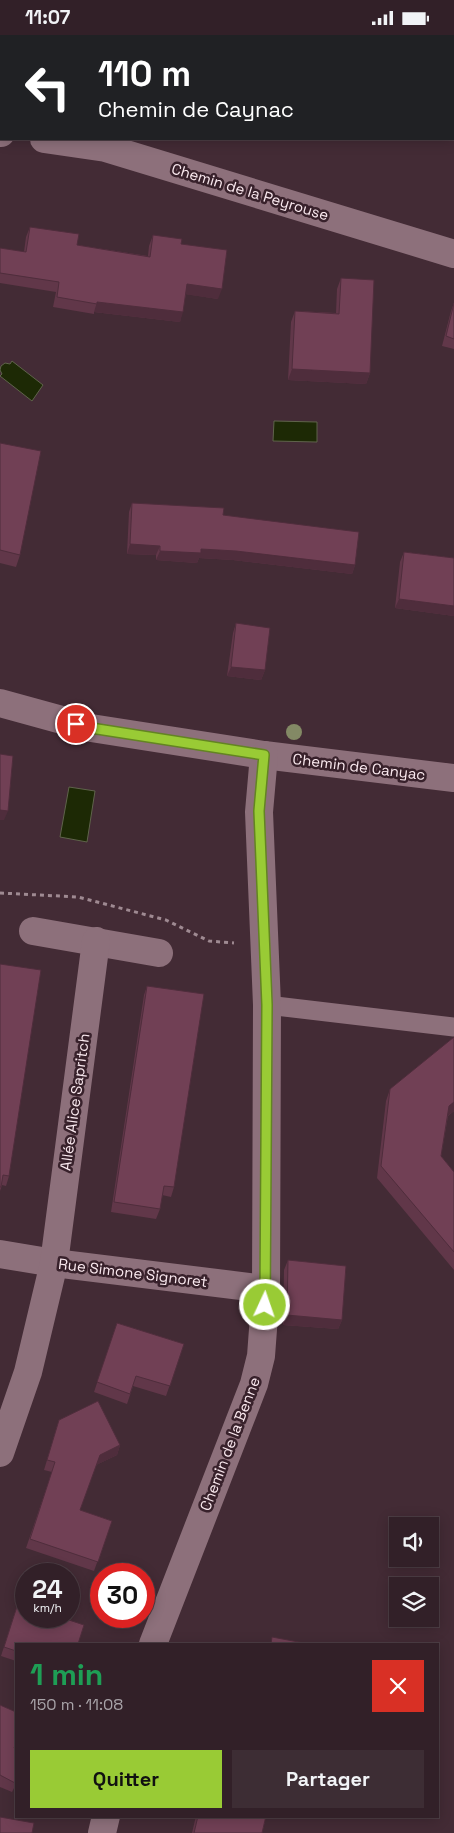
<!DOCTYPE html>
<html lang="fr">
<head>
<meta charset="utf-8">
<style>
	body { margin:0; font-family:"Space Grotesk",sans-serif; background:#3d2d34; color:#f1f3f6; height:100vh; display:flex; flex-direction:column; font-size:19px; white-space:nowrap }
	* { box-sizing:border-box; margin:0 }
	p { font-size:16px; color:#a8a3a8 }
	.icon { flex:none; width:28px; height:28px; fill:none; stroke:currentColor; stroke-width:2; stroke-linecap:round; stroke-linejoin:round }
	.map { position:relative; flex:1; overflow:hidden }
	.details { position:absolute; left:15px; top:1608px; width:424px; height:175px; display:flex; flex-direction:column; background:#322028; border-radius:0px; box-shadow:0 2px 12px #0003,0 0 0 1px #4d3e45 }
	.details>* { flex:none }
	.banner { position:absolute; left:0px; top:0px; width:455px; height:105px; box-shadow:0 2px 12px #0003,0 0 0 1px #4d3e45; background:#202124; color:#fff; overflow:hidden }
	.tools { position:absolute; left:389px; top:1482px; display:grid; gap:10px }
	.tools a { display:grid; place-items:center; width:50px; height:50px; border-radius:0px; background:#322028; box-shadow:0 2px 12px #0003,0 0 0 1px #4d3e45; font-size:25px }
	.speed { position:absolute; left:15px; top:1528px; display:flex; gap:10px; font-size:25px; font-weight:700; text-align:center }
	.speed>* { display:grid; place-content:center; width:65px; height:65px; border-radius:50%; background:#322028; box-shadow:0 2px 12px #0003,0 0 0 1px #4d3e45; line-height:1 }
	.speed small { font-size:12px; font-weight:400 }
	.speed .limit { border:8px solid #d22; background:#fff; color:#111 }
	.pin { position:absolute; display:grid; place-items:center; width:42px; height:42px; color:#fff; margin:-21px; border:2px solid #fff; border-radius:50%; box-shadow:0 1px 5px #0007 }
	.me { position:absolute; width:55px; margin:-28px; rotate:3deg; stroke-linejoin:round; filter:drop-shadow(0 0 4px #0008) }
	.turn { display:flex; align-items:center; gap:18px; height:105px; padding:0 15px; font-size:22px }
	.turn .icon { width:65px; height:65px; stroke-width:2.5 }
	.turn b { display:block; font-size:35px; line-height:42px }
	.round { display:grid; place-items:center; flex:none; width:52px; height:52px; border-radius:0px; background:#3d2d34 }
	.headline { display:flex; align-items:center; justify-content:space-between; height:85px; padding:0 15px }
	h1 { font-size:30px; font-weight:700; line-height:38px; color:#1e9e55 }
	.primary-button { display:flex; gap:10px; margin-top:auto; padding:10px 15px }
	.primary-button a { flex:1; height:58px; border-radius:0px; background:#99cb35; color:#111; font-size:20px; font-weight:700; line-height:58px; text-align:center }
	.primary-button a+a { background:#3d2d34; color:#f1f3f6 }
	.status { display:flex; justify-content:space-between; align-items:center; height:35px; padding:0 25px; background:#322028; direction:ltr }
	.status svg { height:14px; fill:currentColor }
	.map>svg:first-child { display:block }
	.water { fill:#1d2905; stroke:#5f634b }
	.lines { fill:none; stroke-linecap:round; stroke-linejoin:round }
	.path { stroke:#9f8a92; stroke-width:3; stroke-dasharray:4 4; stroke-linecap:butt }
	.lane { stroke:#8d707b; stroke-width:19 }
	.street { stroke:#8d707b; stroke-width:28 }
	.tree { fill:#838965 }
	.wall { fill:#613749 }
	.shaded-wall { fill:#4f2d3c }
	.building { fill:#714055; stroke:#4f2d3c }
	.route-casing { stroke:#638422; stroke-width:12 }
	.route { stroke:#99cb35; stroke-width:9 }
	.labels { text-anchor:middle; stroke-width:5; stroke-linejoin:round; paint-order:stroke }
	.street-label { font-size:15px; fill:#fae9ef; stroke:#38212b }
</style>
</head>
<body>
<div class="status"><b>11:07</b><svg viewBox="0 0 49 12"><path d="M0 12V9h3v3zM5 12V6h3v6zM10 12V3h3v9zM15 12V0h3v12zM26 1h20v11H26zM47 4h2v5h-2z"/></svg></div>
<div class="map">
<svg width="454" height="1798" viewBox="0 0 454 1798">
	<rect width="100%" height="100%" fill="#432b35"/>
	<g class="water">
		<polygon points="12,326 43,350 32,366 0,341 2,339 0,335 1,331 5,328 10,329"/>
		<polygon points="274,386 317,387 317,407 273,406"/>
		<polygon points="69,752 95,756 87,807 60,802"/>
	</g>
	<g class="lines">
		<polyline class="path" points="0,858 78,862 166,885 209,906 234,908"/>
		<polyline class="lane" points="267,970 454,992"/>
		<g class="street">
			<polyline points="0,97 1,98"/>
			<polyline points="44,104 106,113 454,219"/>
			<polyline points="0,668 91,693 264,720 454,743"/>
			<polyline points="33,896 159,918"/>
			<polyline points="0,1219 54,1228 266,1254"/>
			<polyline points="0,1418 28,1337 54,1228 96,906"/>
			<polyline points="153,1609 254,1349 261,1321 266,1254 267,970 259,777 264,720"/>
			<polyline points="102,1798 106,1781"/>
		</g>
	</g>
	<circle class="tree" cx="294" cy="697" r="8"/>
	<g class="wall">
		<polygon points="30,192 77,210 148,221 149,211 153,200 181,209 218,264 186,259 180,287 94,277 94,279 53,272 56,257 0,248 0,213 24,217 26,202"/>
		<polygon points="341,243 370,338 366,349 288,345 291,287 295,276 336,278 337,254"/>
		<polygon points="454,268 454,314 442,311 451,276"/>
		<polygon points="0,408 20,520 16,532 0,528"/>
		<polygon points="132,468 223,480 355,530 352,539 233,525 199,523 197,528 156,525 156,520 127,519 129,477"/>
		<polygon points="404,517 454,523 454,581 395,573 400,527"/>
		<polygon points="236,588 265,635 261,645 227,641 233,598"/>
		<polygon points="0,929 9,1141 6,1151 2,1150 0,1156"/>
		<polygon points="147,951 174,1152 171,1162 162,1160 160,1174 156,1184 111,1177 144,960"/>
		<polygon points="390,1054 454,1076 448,1081 441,1121 454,1137 454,1235 377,1143 386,1066"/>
		<polygon points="288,1225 342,1285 338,1294 283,1290 284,1235"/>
		<polygon points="117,1288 184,1309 166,1361 133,1351 127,1369 94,1357"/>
		<polygon points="59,1385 120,1410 117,1420 96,1430 80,1475 112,1486 94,1536 26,1513 52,1437 44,1435"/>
		<polygon points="20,1562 16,1609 16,1626 1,1621"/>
		<polygon points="0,1670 16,1677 16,1712 15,1714 16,1749 12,1757 0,1752"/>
		<polygon points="196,1781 266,1781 262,1798 192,1798"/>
	</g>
	<g class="shaded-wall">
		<polygon points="187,249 222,254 218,264 183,259"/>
		<polygon points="97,267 183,277 180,287 94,277"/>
		<polygon points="292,334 370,338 366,349 288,345"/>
		<polygon points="130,509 160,511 156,520 127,519"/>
		<polygon points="201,514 236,516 355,530 352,539 233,525 199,523 197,528 156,525 160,516"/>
		<polygon points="399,564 454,571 454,581 395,573"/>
		<polygon points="231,632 265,635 261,645 227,641"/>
		<polygon points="0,775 8,776 4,785 0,785"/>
		<polygon points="454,1067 454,1076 445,1083 449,1071"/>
		<polygon points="287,1280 342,1285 338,1294 283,1290"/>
		<polygon points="120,1410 117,1420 96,1430 100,1420"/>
	</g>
	<g class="building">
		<polygon points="136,0 185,0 188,1 136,1"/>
		<polygon points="30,192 79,199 77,210 150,222 153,200 182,204 181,209 227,215 222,254 187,249 183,277 97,267 97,269 57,262 59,247 0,238 0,213 26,217"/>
		<polygon points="341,243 374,245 370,338 292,334 295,276 339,279"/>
		<polygon points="454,268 454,304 446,301"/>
		<polygon points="0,408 41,416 20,520 0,515"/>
		<polygon points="132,468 224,473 223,480 359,497 355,530 236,516 201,514 201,518 160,516 160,511 130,509"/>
		<polygon points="404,517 454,523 454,571 399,564"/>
		<polygon points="236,588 270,593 265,635 231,632"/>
		<polygon points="0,719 13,721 8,776 0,775"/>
		<polygon points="0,929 41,935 9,1141 3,1140 1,1152 0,1152"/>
		<polygon points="147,951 204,959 174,1152 164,1151 160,1174 114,1167"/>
		<polygon points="454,1002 454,1067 449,1071 441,1121 454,1137 454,1217 381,1131 390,1054"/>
		<polygon points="288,1225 346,1231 342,1285 287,1280"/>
		<polygon points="117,1288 184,1309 170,1351 136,1341 130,1359 97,1347"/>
		<polygon points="98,1366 120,1410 100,1420 80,1475 112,1486 98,1527 30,1504 55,1427 47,1425 59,1385"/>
		<polygon points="20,1562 26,1564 26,1581 57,1581 84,1590 78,1609 16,1609 16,1616 4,1612"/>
		<polygon points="272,1602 304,1608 304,1609 271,1609"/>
		<polygon points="0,1670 16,1677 16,1709 14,1713 16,1714 16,1746 15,1748 0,1740"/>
		<polygon points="198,1781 266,1781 262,1798 194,1798"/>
		<polygon points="0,1782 34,1788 32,1798 0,1798"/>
	</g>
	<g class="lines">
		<defs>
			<polyline id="route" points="76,689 91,693 264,720 259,776 267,970 265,1270"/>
		</defs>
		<use href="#route" class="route-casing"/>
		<use href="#route" class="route"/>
	</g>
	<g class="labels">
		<g class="street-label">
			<text transform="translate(250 157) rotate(17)" y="5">Chemin de la Peyrouse</text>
			<text transform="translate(359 732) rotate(7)" y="5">Chemin de Canyac</text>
			<text transform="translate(75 1067) rotate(-82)" y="5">Allée Alice Sapritch</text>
			<text transform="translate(133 1238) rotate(7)" y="5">Rue Simone Signoret</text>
			<text transform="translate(230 1409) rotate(-69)" y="5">Chemin de la Benne</text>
		</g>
	</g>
</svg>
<div class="tools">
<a><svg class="icon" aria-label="sound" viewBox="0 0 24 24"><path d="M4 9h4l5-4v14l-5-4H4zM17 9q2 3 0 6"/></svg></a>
<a><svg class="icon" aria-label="layers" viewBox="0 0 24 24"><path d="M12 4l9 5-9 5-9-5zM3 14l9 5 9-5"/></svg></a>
</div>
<div class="speed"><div>24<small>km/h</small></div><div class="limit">30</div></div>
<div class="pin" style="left:76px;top:689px;background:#d93025"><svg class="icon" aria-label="arrive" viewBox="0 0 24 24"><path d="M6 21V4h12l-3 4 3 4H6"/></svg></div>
<svg class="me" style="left:265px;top:1270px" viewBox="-20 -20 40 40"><circle r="17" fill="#99cb35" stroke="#fff" stroke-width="3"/><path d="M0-11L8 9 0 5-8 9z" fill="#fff"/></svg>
<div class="banner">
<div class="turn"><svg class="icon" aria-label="left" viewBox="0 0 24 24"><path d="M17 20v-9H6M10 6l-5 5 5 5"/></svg><div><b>110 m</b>Chemin de Caynac</div></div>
</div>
<section class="details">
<div class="headline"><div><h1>1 min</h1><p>150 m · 11:08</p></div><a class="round" style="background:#d93025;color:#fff"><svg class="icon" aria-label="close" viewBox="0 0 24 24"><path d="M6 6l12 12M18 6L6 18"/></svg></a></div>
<div class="primary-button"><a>Quitter</a><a>Partager</a></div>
</section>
</div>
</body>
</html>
